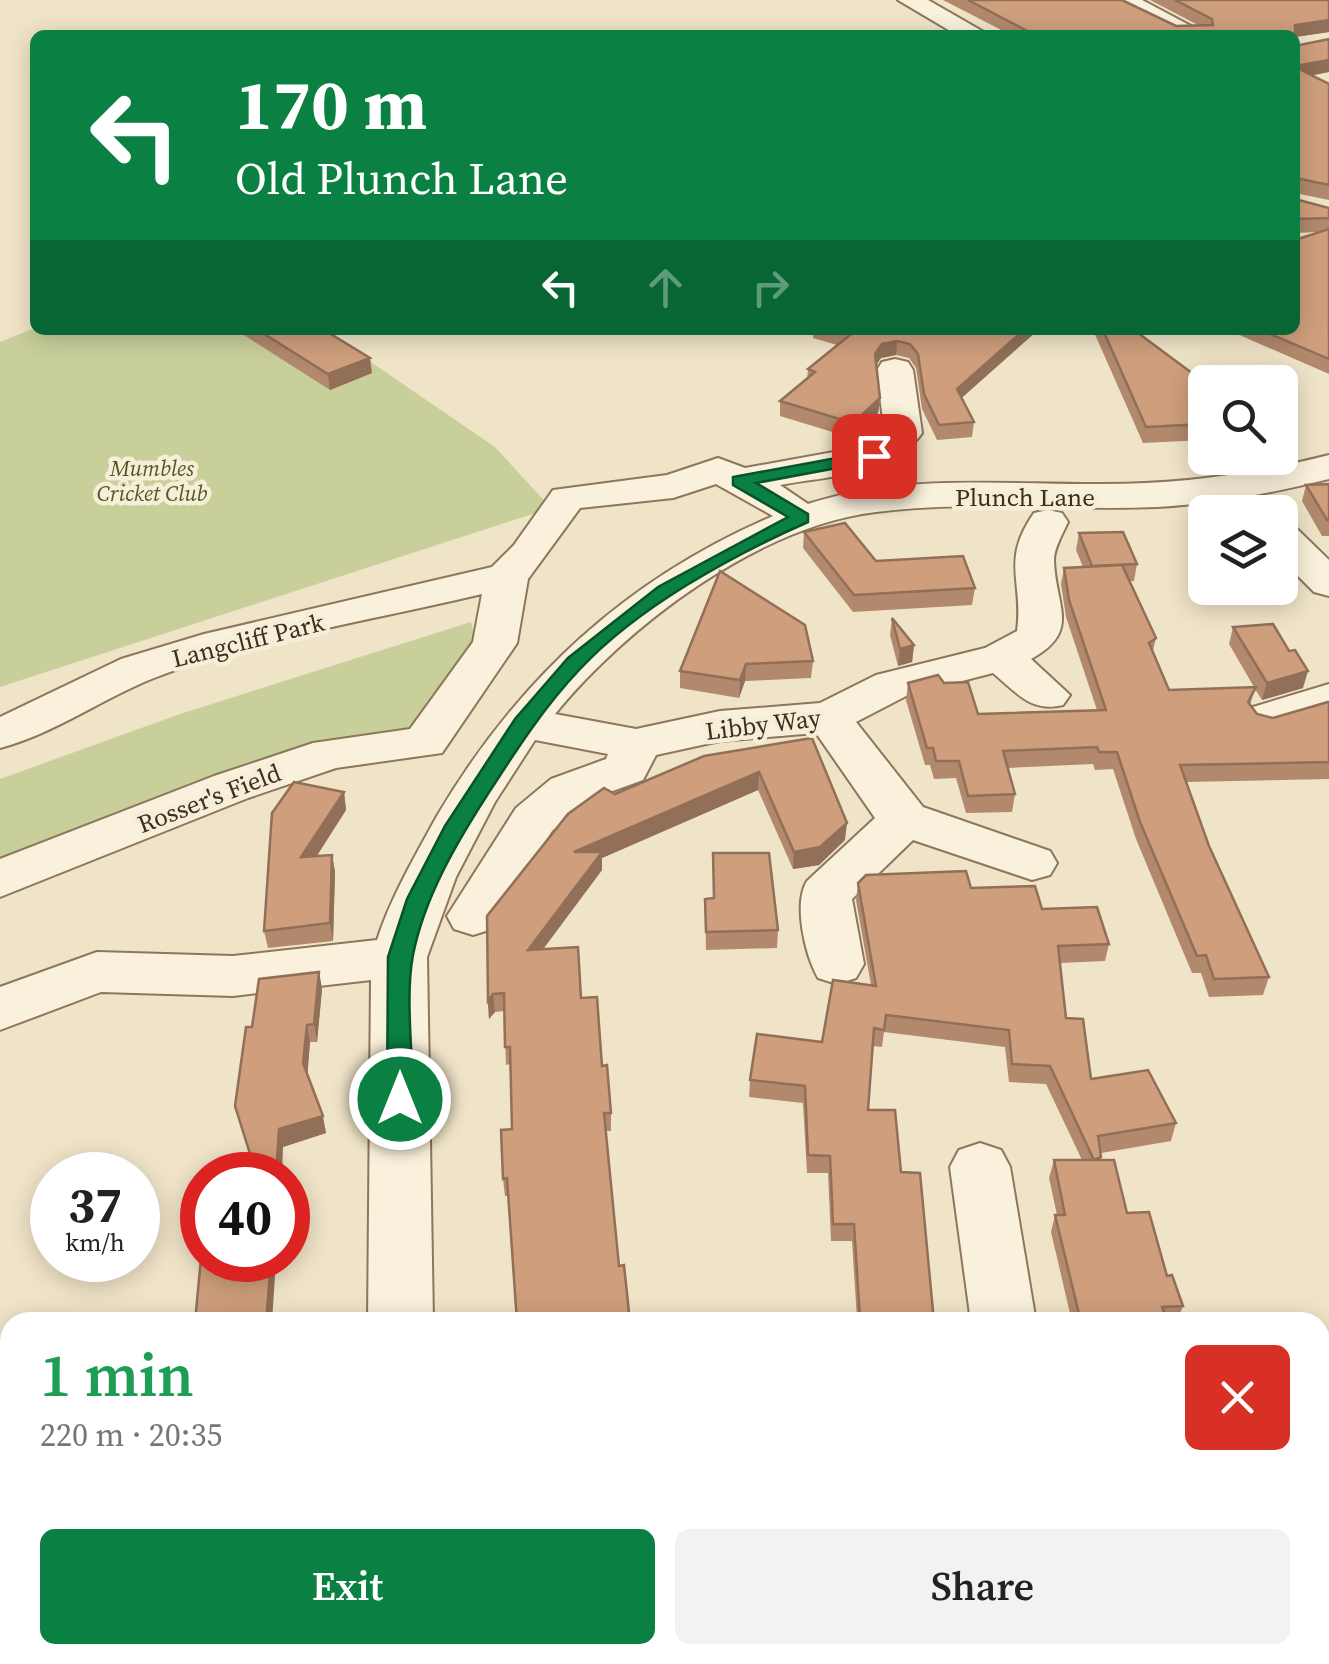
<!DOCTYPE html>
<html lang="en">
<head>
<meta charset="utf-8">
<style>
	body { margin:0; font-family:"Source Serif 4",serif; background:#f2f2f2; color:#222; height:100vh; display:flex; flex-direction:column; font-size:38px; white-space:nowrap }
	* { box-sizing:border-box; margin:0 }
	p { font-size:32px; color:#767676 }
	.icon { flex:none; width:55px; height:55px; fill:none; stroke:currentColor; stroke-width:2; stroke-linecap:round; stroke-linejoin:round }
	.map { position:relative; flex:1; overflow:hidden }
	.panel { position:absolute; left:0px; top:1312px; width:1330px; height:352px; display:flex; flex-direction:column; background:#fff; border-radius:30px 30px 0 0; box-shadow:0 5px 25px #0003 }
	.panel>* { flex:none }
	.hud { position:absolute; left:30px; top:30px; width:1270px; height:305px; border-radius:15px; box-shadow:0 5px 25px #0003; background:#0b8043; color:#fff; overflow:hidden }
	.tools { position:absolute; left:1188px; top:365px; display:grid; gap:20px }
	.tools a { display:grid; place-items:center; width:110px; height:110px; border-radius:15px; background:#fff; box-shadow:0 5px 25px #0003; font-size:50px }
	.speed { position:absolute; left:30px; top:1152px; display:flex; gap:20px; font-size:50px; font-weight:700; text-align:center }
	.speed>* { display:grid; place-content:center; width:130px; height:130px; border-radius:50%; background:#fff; box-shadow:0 5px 25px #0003; line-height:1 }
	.speed small { font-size:25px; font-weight:400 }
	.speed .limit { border:15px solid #d22; background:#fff; color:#111 }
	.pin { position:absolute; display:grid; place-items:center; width:85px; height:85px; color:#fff; margin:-42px; border-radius:20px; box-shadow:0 5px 15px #0006 }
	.me { position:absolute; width:110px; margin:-55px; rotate:0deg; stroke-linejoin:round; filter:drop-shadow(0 0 8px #0008) }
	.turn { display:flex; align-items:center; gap:35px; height:210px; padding:0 40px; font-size:45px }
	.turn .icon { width:130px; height:130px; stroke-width:2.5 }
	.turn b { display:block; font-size:70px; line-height:85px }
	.lanes { display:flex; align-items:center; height:95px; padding:0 40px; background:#0003; justify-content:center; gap:50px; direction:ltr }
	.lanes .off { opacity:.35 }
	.round { display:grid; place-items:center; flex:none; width:105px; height:105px; border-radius:15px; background:#f2f2f2 }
	.summary { display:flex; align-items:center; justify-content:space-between; height:170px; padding:0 40px }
	h1 { font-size:60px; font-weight:600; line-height:75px; color:#1e9e55 }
	.button { display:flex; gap:20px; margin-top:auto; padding:20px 40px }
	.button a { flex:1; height:115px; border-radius:15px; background:#0b8043; color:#fff; font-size:40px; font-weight:600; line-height:115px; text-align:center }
	.button a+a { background:#f2f2f2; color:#222 }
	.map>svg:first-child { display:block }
	.green { fill:#c9cf9b }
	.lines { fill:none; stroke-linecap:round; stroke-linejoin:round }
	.minor-casing { stroke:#8d765c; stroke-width:4 }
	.minor { fill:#faf1dc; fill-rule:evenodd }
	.wall { fill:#b2896c }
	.shaded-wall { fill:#916f58 }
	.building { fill:#cf9f7d; stroke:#916f58; stroke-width:2.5 }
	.route { fill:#0b8043; stroke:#07532c; stroke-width:2.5 }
	.labels { text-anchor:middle; stroke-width:9; stroke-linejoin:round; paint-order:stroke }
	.far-park-label { font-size:22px; font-style:italic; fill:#4d5a26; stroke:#f7eed8 }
	.street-label { font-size:25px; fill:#3d2e20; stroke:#f7eed8 }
</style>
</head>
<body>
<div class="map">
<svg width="1329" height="1664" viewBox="0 0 1329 1664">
	<rect width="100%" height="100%" fill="#f0e4c8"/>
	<g class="green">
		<polygon points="35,328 324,330 495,447 551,508 0,687 0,342"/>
		<polygon points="471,622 478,647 422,728 0,866 0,779 180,714"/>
	</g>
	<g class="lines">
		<defs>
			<g id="minor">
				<polygon points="898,0 928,0 989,35 957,35"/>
				<polygon points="1119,0 1142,0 1208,35 1175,35 1120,8"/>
				<path d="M 895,359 L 908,362 L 913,370 L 922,433 C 892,476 827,476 780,485 L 808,504 C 903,473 1006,485 1103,484 C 1181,484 1254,474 1329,455 L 1329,479 C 1272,493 1216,504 1157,507 C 1064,511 969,500 876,512 C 759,526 628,625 555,714 L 636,729 L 720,711 L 820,703 L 876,675 L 985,648 L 1017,631 C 1024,581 1000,562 1034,513 L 1048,510 L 1062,513 L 1068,522 C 1063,533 1054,548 1054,560 C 1055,606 1082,631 1031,659 L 1070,695 L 1063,705 C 1031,713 1016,692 993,673 L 908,695 L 856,722 L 923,807 L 1050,851 L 1057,863 L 1050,875 L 1032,880 L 913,840 L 852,899 L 864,964 L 856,978 L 837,984 L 818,978 C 805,955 793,904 807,881 L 875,818 L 816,733 L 720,741 L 656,755 L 643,780 L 585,801 L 552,831 L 492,929 L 473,935 L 454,929 L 447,916 L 516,808 L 551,779 L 606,759 L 608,754 L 535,740 L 495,802 L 456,877 L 427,957 L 433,1322 L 368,1322 L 371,980 L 233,996 L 101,992 L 0,1030 L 0,987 L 97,952 L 233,956 L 377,940 C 391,897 415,856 437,816 C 518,679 626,579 773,516 L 716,484 L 673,498 L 580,508 L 528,579 L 517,643 L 442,753 L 336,768 L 248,798 L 0,897 L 0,859 L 214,776 L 313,743 L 410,729 L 473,642 L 482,594 C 374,620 258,637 154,678 C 101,699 56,733 0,748 L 0,717 L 121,659 L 204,634 L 492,567 L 514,545 L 553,490 L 667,475 L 718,458 L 745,468 L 861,447 L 884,429 L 877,370 L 882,362 Z"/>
				<polygon points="1280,523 1294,526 1329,560 1329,596 1314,592 1280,558"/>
				<polygon points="1329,684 1329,713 1269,731 1253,727 1246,717 1253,707"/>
				<polygon points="980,1143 1001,1150 1010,1167 1036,1322 971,1322 950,1167 959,1150"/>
				<polygon points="363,1655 439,1655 438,1664 362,1664"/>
				<polygon points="1017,1655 1093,1655 1094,1664 1018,1664"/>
			</g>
		</defs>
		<use href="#minor" class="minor-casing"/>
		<use href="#minor" class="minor"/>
	</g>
	<g class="wall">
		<polygon points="943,0 1122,0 1176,26 1198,25 1150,0 1329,0 1329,32 1295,37 1295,46 1329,39 1329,72 1312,75 1329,84 1329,200 1295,193 1295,35 1011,35"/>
		<polygon points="1295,199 1329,208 1329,374 1228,330 1295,330 1319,232 1295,233"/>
		<polygon points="236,330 324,330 372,373 330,390"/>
		<polygon points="814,330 1038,330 961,398 974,422 972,437 937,440 922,409 916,368 909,358 896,355 881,358 876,365 880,398 878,413 852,438 780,416 780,401 807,379 808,369 837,345 813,338"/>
		<polygon points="1093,330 1134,330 1204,382 1278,371 1292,394 1288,410 1280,415 1280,382 1205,382 1205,440 1143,443"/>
		<polygon points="1329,484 1329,536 1322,536 1302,501 1306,485"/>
		<polygon points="804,532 876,561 975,588 972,605 853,612 803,548"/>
		<polygon points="1079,533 1137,564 1134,581 1129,581 1156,638 1153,651 1169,690 1254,687 1229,644 1233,627 1303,688 1262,700 1255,689 1250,705 1257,714 1273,718 1329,703 1329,779 1186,782 1209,846 1269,977 1263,995 1209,997 1201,973 1192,973 1136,839 1113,769 1095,770 1093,764 1008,768 1015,794 1012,812 966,813 956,778 934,779 930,765 925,765 906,700 908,683 944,683 978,714 1097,710 1066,617 1061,584 1064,568 1083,567 1076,550"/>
		<polygon points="720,571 813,661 811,678 745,681 739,698 680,688 680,671"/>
		<polygon points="892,618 914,645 912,662 898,666 890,635"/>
		<polygon points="812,738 845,840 819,865 793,869 758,790 602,858 602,870 543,949 581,998 602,1066 611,1113 611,1131 606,1131 619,1266 630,1322 508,1196 505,1196 503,1179 512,1129 510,1064 506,1065 504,1011 495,1012 489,1019 488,1001 615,794"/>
		<polygon points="344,792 346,810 317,856 332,855 335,872 333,941 268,948 264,931"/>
		<polygon points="713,853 778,930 777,948 706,950 705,899 713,898"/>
		<polygon points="858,883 971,888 1042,909 1109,944 1105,961 1060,963 1066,1018 1091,1079 1176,1123 1171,1141 1101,1153 1101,1160 1127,1213 1167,1276 1183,1306 1177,1322 1072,1322 1051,1232 1055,1215 1057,1215 1049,1178 1054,1160 1082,1160 1046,1084 1009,1082 1005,1047 884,1032 882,1047 873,1046 868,1110 901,1172 934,1322 857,1319 852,1241 831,1241 828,1173 807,1173 803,1103 749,1097 750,1080 822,1042 871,985 856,900"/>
		<polygon points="319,972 322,989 317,1042 310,1042 307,1074 326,1133 283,1147 255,1174 235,1106 252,1027"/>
		<polygon points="889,1655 973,1655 974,1664 890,1664"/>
		<polygon points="1123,1655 1274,1655 1275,1656 1271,1664 1126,1664"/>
	</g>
	<g class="shaded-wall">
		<polygon points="1329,20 1329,32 1295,37 1295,25"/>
		<polygon points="1329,60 1329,72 1295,79 1295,66"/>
		<polygon points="1024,330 1038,330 955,404 957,389"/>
		<polygon points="897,341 896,355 881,358 874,368 875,354 882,344"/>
		<polygon points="370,358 372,373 330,390 328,374"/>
		<polygon points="1292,394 1288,410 1280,415 1280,402"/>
		<polygon points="880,398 878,413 852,438 853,423"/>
		<polygon points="914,645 912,662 898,666 900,649"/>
		<polygon points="746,664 745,681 739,698 740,680"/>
		<polygon points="1308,671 1303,688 1262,700 1267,683"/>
		<polygon points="759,772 758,790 602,858 602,870 529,968 528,950 574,852"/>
		<polygon points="344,792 346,810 304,875 301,857"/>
		<polygon points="847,823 845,840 819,865 793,869 794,852"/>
		<polygon points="332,855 335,872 333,941 330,923"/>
		<polygon points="319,972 322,989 317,1042 314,1024"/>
		<polygon points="493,994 495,1012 489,1019 488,1001"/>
		<polygon points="307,1025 310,1042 307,1081 303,1063"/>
		<polygon points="323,1116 326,1133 283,1147 282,1175 276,1175 279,1129"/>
		<polygon points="271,1260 276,1260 272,1322 266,1322"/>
		<polygon points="258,1655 265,1655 264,1664 258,1664"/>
	</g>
	<g class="building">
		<polygon points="968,0 1122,0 1176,26 1213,25 1212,19 1175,0 1329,0 1329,20 1295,25 1295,46 1329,39 1329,60 1295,66 1295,35 1035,35"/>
		<polygon points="1295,67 1329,84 1329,185 1296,178 1295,193"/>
		<polygon points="1295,199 1329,208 1329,218 1295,219"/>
		<polygon points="1329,229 1329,359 1261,330 1295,330 1295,240"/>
		<polygon points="258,330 324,330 370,358 328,374"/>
		<polygon points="835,330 1024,330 957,389 974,422 939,425 924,394 918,354 910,344 897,341 882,344 875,354 880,398 853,423 780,401 815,372 808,369 850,335"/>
		<polygon points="1103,330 1134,330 1204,382 1278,371 1292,394 1280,402 1280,382 1205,382 1205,424 1146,427"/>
		<polygon points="1329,484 1329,520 1327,520 1306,485"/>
		<polygon points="845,523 876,561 963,556 975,588 854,595 804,532"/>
		<polygon points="1123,532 1137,564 1092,566 1079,533"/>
		<polygon points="1122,565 1156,638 1149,643 1169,690 1256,687 1248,702 1257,714 1273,718 1328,702 1329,703 1329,762 1180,765 1209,846 1269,977 1214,979 1206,955 1197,956 1140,822 1117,752 1099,752 1097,747 1003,751 1015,794 968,796 959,761 936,761 933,748 927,748 908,683 938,675 944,683 968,682 978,714 1106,710 1069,600 1064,568"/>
		<polygon points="720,571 805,625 813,661 746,664 740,680 680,671"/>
		<polygon points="892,618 914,645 900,649"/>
		<polygon points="1273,624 1289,651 1295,650 1308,671 1267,683 1233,627"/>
		<polygon points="812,738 847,823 820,847 794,852 759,772 574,852 602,852 528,950 578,947 581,998 597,997 602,1066 607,1065 611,1113 604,1113 619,1266 624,1265 630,1322 517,1322 507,1178 503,1179 501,1130 512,1129 510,1047 505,1047 504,993 493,994 488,1001 487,916 568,814 604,788 615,794 704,756"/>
		<polygon points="294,782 344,792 301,857 332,855 330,923 264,931 272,813"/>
		<polygon points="713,853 769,853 778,930 706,932 705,899 714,898"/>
		<polygon points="966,871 971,888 1035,886 1042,909 1097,907 1109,944 1058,946 1066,1018 1083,1019 1091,1079 1148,1070 1176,1123 1098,1136 1101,1157 1094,1160 1050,1066 1012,1064 1009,1030 886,1015 884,1030 874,1028 868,1110 895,1110 901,1172 920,1173 934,1322 833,1322 833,1319 860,1319 854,1224 833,1224 830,1156 808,1155 805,1086 750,1080 757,1034 822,1042 833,980 876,986 858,883 866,875"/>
		<polygon points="319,972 314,1024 307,1025 303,1063 323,1116 279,1129 276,1175 237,1175 256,1173 235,1106 246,1027 252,1027 259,979"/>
		<polygon points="1054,1160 1114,1160 1127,1213 1149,1212 1167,1276 1172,1275 1183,1306 1162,1307 1168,1322 1081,1322 1055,1215 1065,1215"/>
		<polygon points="202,1248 202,1260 271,1260 266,1322 195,1322"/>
		<polygon points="174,1655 258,1655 258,1664 173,1664"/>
		<polygon points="524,1655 656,1655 657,1664 525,1664"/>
		<polygon points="894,1655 973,1655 974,1664 895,1664"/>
		<polygon points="1134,1655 1274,1655 1275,1656 1253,1658 1255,1664 1136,1664"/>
	</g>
	<path class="route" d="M 874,451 L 880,452 L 880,460 L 756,483 L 808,514 L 808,522 C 731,556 638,607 580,669 C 543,708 515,752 486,797 C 455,845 424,899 413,955 C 405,996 413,1056 413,1099 L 409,1106 L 390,1106 L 387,1099 L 388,957 L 407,899 L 445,826 L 515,719 L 568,658 L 658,587 L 788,517 L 733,485 L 733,477 Z"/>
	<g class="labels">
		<g class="far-park-label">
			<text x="152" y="476">Mumbles<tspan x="152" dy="25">Cricket Club</tspan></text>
		</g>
		<g class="street-label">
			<text x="1025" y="506">Plunch Lane</text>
			<text transform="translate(248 640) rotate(-14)" y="9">Langcliff Park</text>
			<text transform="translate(763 724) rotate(-7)" y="9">Libby Way</text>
			<text transform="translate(209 798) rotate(-21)" y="9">Rosser's Field</text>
		</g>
	</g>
</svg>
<div class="tools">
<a><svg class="icon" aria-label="search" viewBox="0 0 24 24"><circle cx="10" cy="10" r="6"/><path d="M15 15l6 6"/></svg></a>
<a><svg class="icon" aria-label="layers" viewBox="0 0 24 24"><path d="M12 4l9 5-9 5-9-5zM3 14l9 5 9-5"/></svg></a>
</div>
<div class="speed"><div>37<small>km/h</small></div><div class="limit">40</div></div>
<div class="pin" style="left:874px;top:456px;background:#d93025"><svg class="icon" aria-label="arrive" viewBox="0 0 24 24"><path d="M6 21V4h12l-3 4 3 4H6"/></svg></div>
<svg class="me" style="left:400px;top:1099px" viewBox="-20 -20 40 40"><circle r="17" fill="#0b8043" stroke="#fff" stroke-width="3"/><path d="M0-11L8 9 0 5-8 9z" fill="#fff"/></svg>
<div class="hud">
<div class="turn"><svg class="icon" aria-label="left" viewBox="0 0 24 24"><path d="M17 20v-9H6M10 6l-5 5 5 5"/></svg><div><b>170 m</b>Old Plunch Lane</div></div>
<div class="lanes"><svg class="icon" aria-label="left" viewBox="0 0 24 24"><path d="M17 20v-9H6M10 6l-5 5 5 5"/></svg><svg class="icon off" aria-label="ahead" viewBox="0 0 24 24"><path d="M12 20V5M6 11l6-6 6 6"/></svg><svg class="icon off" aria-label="right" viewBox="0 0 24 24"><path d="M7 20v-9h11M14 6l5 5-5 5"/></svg></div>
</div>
<section class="panel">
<div class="summary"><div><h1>1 min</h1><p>220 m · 20:35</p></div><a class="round" style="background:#d93025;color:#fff"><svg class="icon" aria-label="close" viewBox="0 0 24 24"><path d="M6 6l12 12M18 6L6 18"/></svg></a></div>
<div class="button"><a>Exit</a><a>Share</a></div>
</section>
</div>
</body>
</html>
